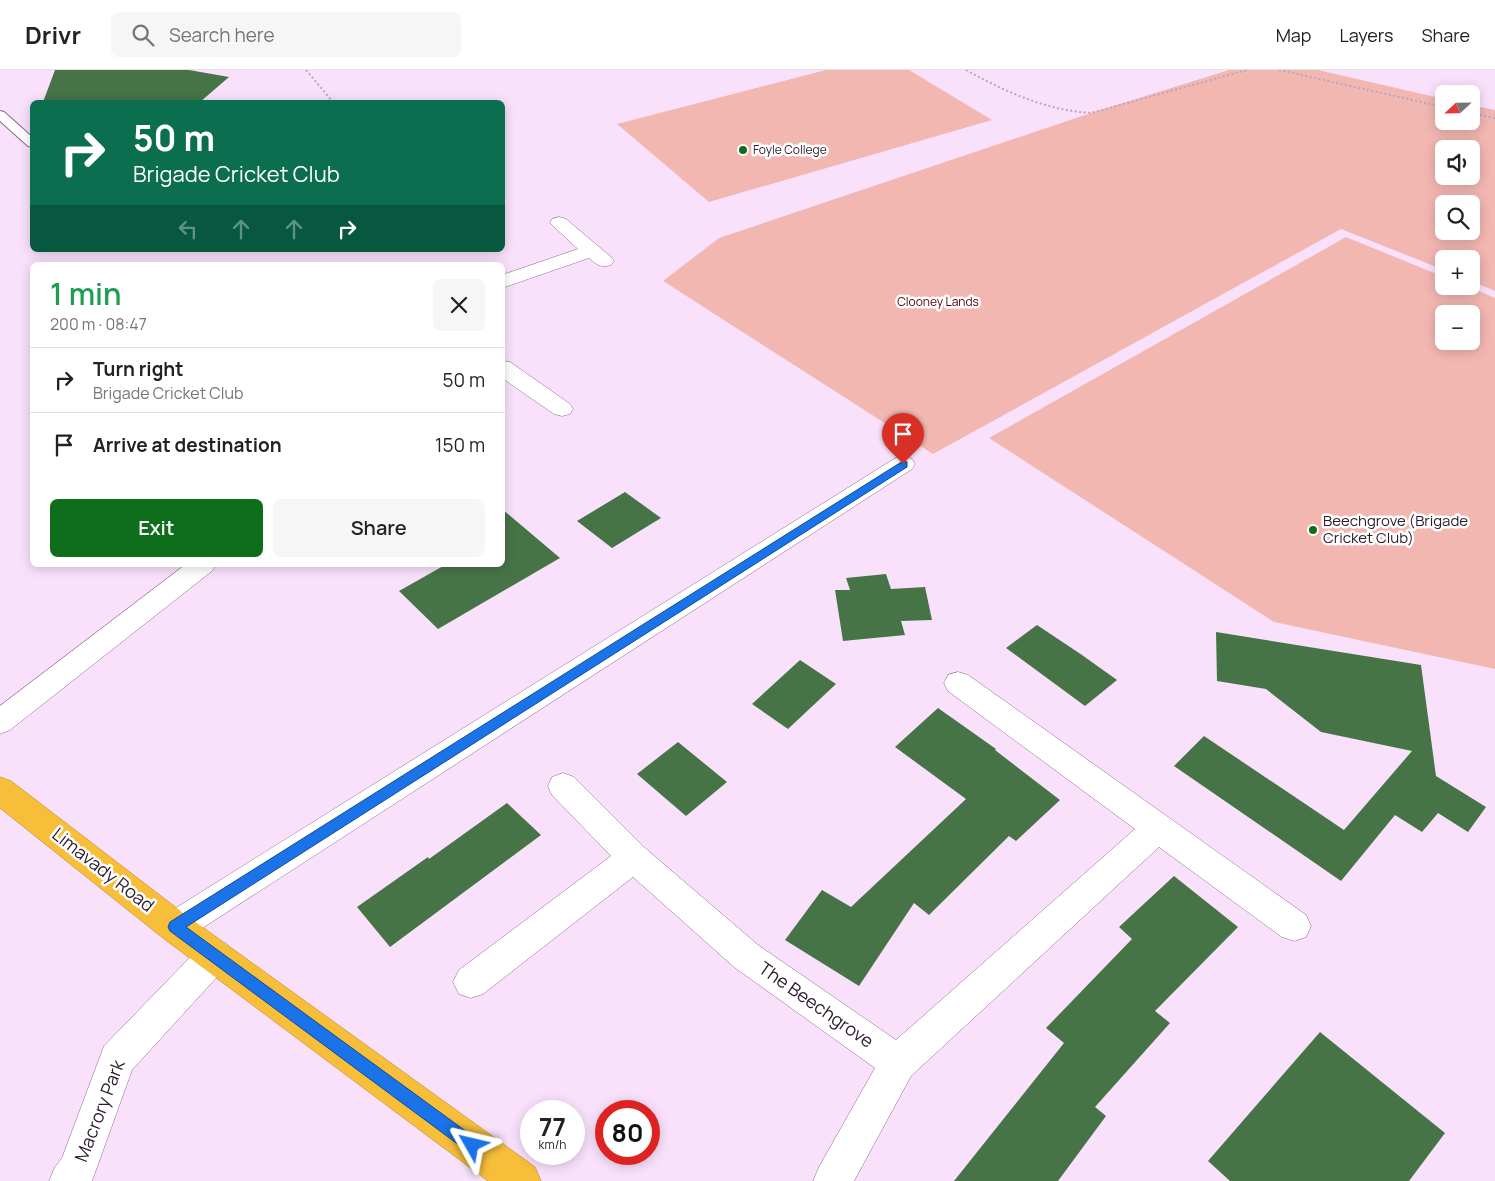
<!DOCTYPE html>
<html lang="en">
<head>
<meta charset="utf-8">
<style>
	body { margin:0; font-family:Manrope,sans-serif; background:#f6f6f6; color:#222; height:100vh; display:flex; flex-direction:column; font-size:19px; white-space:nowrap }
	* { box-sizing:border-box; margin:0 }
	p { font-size:16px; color:#767676 }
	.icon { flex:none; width:28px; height:28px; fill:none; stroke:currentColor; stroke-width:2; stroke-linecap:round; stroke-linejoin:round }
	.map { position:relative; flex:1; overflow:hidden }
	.side { position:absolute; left:30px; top:192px; width:475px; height:305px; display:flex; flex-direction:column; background:#fff; border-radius:8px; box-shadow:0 2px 12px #0003 }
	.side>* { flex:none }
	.banner { position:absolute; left:30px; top:30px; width:475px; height:152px; border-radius:8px; box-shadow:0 2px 12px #0003; background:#0b6e4f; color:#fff; overflow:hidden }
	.needle { width:32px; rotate:248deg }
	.tools { position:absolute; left:1435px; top:15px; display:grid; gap:10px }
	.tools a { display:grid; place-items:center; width:45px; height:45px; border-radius:8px; background:#fff; box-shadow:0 2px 12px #0003; font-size:25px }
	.speed { position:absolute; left:520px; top:1030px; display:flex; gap:10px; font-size:25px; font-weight:700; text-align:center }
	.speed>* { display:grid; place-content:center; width:65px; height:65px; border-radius:50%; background:#fff; box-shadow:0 2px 12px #0003; line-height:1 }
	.speed small { font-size:12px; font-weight:400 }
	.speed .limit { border:8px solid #d22; background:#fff; color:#111 }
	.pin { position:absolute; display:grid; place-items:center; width:42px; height:42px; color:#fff; margin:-51px -21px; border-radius:50% 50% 50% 0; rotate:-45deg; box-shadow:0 0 5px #0007 }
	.pin .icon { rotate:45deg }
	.me { position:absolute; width:55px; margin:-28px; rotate:307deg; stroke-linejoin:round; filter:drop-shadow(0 0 4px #0008) }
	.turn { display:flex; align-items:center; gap:18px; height:105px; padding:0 20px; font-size:22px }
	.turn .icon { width:65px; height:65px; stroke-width:2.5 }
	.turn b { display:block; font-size:35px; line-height:42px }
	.lanes { display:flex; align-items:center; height:48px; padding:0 20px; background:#0003; justify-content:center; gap:25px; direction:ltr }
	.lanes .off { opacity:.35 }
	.round { display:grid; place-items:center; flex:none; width:52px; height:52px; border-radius:8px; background:#f6f6f6 }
	.summary { display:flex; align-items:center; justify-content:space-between; height:85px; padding:0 20px }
	h1 { font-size:30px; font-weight:600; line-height:38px; color:#1e9e55 }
	.primary-button { display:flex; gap:10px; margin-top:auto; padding:10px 20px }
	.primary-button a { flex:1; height:58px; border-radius:8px; background:#0e6e1c; color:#fff; font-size:20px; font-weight:600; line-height:58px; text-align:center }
	.primary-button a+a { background:#f6f6f6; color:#222 }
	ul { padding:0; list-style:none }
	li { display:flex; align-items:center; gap:15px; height:65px; padding:0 20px; border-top:1px solid #e0e0e0 }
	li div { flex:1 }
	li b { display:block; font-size:19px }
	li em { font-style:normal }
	header { display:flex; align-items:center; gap:30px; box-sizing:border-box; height:70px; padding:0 25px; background:#fff; border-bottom:1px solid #e0e0e0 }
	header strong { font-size:24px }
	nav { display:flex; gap:28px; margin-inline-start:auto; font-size:18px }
	.search { width:350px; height:45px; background:#f6f6f6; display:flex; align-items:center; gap:12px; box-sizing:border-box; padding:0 18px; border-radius:8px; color:#767676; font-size:19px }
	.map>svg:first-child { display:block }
	.green { fill:#f3b7b2; fill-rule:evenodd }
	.building { fill:#467447 }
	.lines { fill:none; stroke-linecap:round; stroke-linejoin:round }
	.lane-casing { stroke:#8a668c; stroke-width:2 }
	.street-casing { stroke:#8a668c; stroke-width:1 }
	.highway-casing { stroke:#af8534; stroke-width:1 }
	.path { stroke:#baa5bc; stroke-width:2; stroke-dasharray:2 2.5; stroke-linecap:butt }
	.lane { fill:#fff; fill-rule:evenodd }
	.street { fill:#fff; fill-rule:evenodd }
	.highway { fill:#f6be39; fill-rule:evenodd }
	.route { fill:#1a73e8; stroke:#114b97 }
	.poi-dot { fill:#0e6e1c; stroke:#fff; stroke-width:2 }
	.labels { text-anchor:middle; stroke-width:5; stroke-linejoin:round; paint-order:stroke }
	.far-poi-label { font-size:12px; fill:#2b1c2c; stroke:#fff; text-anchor:start }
	.far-park-label { font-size:12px; fill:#550008; stroke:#fff }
	.poi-label { font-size:15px; fill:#2b1c2c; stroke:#fff; text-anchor:start }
	.near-street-label { font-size:18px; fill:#2b1c2c; stroke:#fff }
</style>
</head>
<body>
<header>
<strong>Drivr</strong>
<div class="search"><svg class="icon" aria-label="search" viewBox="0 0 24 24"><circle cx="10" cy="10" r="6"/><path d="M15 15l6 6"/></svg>Search here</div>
<nav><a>Map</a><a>Layers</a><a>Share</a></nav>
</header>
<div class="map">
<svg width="1495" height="1111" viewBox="0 0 1495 1111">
	<rect width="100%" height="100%" fill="#f9e1fb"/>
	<g class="green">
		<polygon points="826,0 909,0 992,50 709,132 617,54"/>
		<path d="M 1229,0 L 1318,0 L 1444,29 L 1444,51 L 1471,51 L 1471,35 L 1495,40 L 1495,221 L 1471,211 L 1471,189 L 1444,189 L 1444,200 L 1341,159 L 933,384 L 663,211 L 719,168 L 1091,43 ZM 1444,79 L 1471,79 L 1471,106 L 1444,106 ZM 1444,134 L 1471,134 L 1471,161 L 1444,161 Z"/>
		<path d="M 1346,167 L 1444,207 L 1444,216 L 1467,216 L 1495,228 L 1495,599 L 1274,552 L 989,368 ZM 1444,244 L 1471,244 L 1471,271 L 1444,271 Z"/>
	</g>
	<g class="building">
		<polygon points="55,0 189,0 229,7 200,32 43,32"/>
		<polygon points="625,422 661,448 612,478 577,451"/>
		<polygon points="502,439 560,488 438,559 399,521 445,495 502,495"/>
		<polygon points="886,504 891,519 925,517 932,550 901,551 905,565 843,571 835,520 850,520 846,508"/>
		<polygon points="1037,555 1082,585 1117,610 1085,636 1006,578"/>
		<polygon points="1216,562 1421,595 1436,706 1486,737 1468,762 1438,743 1422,762 1395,745 1341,811 1174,696 1204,666 1344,760 1412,681 1321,662 1266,619 1217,611"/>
		<polygon points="800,590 836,614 788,659 752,634"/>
		<polygon points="938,638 996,679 995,680 1060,730 1016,771 1009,766 929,845 914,833 859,916 785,870 822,820 851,837 966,729 895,677"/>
		<polygon points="678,672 727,712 686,746 637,704"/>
		<polygon points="507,733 541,765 390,877 357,837 428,787 429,789"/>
		<polygon points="1174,806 1238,857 1155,941 1170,953 1095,1037 1106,1046 1058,1111 954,1111 1064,973 1046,958 1132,869 1119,857"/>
		<polygon points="1320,962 1445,1063 1409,1111 1230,1111 1208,1091"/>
	</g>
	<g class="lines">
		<defs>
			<polygon id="lane" points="0,41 4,42 32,67 32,77 28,76 0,51"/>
			<g id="street">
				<path d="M 559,147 L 566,149 L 611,187 L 614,191 L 611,195 C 601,198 597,195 589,188 L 502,218 L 502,205 L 578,179 L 550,153 L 552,149 Z"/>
				<polygon points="502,291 510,292 570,334 573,339 570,344 562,346 554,344 502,308"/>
				<polygon points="903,386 912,389 915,394 912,399 187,868 175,872 163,868 158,857 163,846 894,389"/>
				<polygon points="185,495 216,495 212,501 10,660 0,664 0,636"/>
				<polygon points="958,602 968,605 1306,845 1311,856 1306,867 1294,871 1282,867 1159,777 911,1006 854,1111 813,1111 819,1097 875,998 734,897 633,807 483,924 471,928 459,924 453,912 459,900 611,786 552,725 548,716 552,707 563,703 574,707 645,778 758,875 896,970 1135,759 948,621 944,613 948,605"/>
				<polygon points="215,869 227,874 232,885 227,896 132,1000 92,1111 49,1111 55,1097 62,1088 104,976 203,874"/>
			</g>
			<polygon id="highway" points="0,707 11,711 187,846 535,1097 541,1111 488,1111 163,868 0,738"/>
		</defs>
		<use href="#lane" class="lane-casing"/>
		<use href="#street" class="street-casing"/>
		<use href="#highway" class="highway-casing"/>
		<g class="path">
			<polyline points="306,0 333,32"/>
			<path d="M 966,0 C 1006,22 1045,40 1091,43 L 1247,0"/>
			<polyline points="1279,0 1444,37"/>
			<polyline points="1471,43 1495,48"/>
		</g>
		<use href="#lane" class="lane"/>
		<use href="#street" class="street"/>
		<use href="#highway" class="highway"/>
	</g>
	<polygon class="route" points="903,391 907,392 907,397 186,857 478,1070 480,1075 478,1081 472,1083 467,1081 170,861 168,857 170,852"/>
	<g class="poi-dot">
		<circle cx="743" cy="80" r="5"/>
		<circle cx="1313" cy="460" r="5"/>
	</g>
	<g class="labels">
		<g class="far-poi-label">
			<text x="753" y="84">Foyle College</text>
		</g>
		<g class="far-park-label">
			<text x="938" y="236">Clooney Lands</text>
		</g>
		<g class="poi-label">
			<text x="1323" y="456">Beechgrove (Brigade<tspan x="1323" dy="17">Cricket Club)</tspan></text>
		</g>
		<g class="near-street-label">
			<text transform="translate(103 800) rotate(38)" y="6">Limavady Road</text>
			<text transform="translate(816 935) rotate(35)" y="6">The Beechgrove</text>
			<text transform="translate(100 1041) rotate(-69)" y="6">Macrory Park</text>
		</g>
	</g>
</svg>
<div class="tools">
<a><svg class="needle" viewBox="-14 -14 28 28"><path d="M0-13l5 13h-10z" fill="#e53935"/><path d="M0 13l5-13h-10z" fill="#767676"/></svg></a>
<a><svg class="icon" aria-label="sound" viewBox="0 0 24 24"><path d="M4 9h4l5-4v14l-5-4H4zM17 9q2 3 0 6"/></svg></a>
<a><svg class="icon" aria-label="search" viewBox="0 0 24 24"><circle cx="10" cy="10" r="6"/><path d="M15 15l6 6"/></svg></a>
<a>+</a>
<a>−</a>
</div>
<div class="speed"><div>77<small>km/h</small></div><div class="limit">80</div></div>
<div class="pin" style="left:903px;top:394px;background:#d93025"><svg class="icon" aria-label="arrive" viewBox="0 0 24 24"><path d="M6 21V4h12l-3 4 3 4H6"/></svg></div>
<svg class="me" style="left:472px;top:1075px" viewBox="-20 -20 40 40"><path d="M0-17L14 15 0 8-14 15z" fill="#1a73e8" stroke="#fff" stroke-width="4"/></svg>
<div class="banner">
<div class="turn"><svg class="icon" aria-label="right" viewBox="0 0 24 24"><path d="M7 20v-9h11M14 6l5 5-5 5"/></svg><div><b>50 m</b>Brigade Cricket Club</div></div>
<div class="lanes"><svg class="icon off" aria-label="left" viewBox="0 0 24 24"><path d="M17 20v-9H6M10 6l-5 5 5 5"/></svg><svg class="icon off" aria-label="ahead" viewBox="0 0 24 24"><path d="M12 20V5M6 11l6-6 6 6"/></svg><svg class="icon off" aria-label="ahead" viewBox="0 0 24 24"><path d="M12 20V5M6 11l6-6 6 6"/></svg><svg class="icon" aria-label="right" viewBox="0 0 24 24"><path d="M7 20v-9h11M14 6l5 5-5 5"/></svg></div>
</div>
<section class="side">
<div class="summary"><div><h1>1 min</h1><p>200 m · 08:47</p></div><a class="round"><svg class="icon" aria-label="close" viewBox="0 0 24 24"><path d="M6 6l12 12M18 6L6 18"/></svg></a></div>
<ul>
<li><svg class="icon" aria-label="right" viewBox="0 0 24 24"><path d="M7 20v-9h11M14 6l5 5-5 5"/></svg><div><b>Turn right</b><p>Brigade Cricket Club</p></div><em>50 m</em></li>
<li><svg class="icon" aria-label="arrive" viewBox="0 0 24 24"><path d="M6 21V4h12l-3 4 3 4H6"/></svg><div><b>Arrive at destination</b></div><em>150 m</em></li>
</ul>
<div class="primary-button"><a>Exit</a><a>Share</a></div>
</section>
</div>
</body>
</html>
